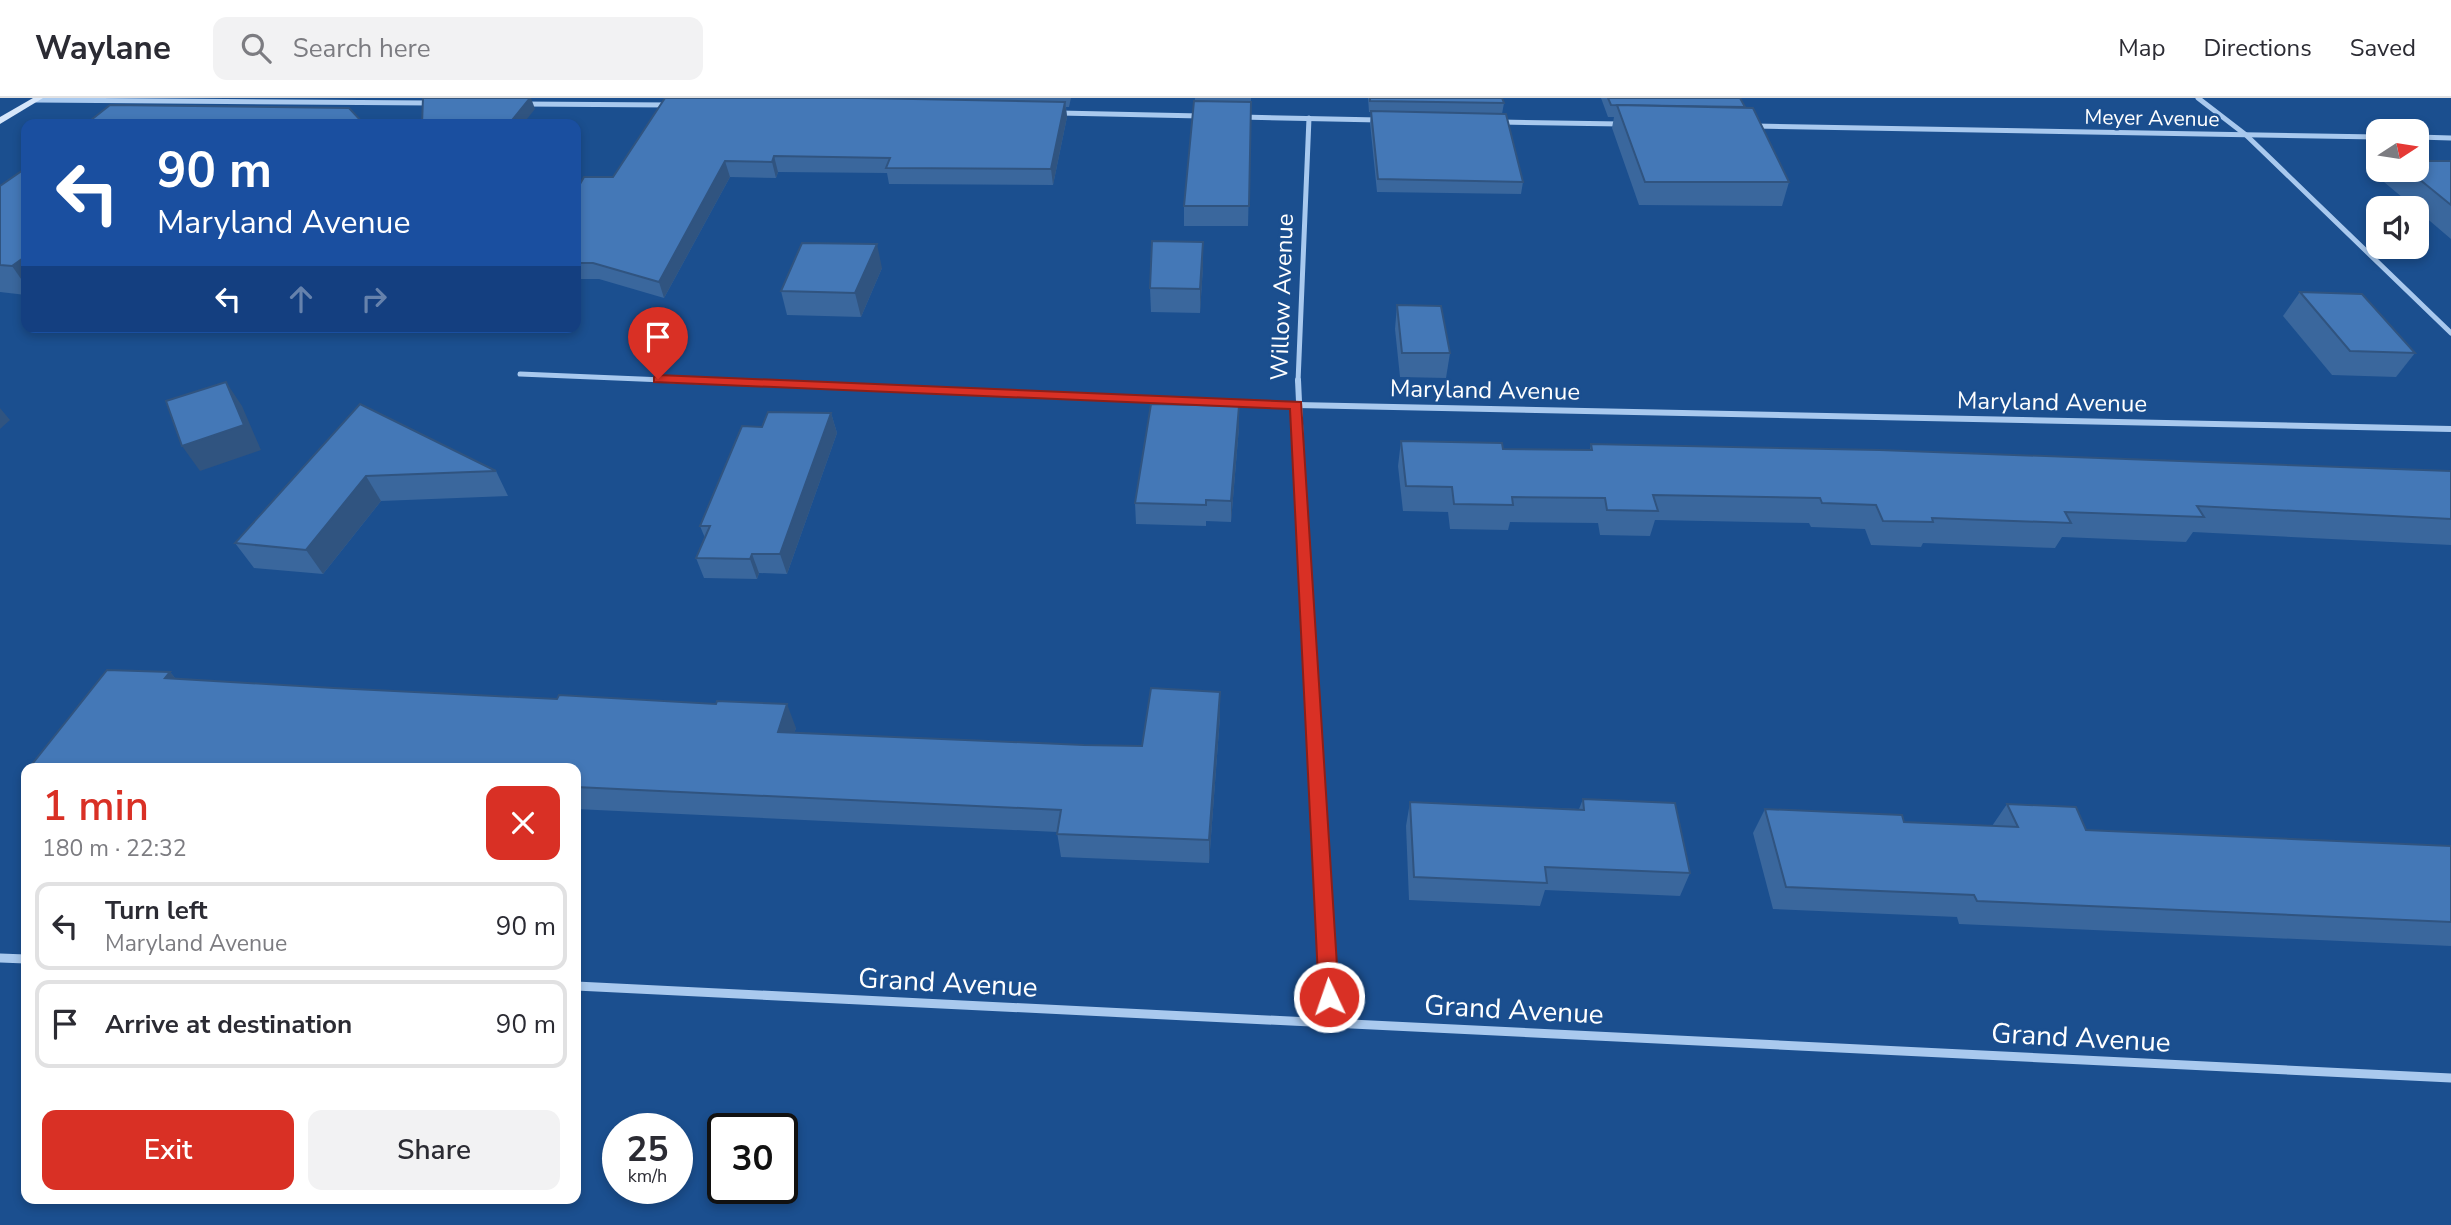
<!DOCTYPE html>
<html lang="en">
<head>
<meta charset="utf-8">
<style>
	body { margin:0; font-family:"Nunito Sans",sans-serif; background:#f2f2f3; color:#2b2b33; height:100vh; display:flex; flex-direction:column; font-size:26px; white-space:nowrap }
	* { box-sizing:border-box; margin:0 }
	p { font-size:23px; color:#7c7c81 }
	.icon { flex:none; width:38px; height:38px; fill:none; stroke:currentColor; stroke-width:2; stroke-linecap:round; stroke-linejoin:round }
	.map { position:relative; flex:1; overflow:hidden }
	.side { position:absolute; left:21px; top:665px; width:560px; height:441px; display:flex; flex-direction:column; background:#fff; border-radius:14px; box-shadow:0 4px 10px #0003 }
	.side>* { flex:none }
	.top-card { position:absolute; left:21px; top:21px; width:560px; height:214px; border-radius:14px; box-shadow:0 4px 10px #0003; background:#1a4fa0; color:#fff; overflow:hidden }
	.needle { width:46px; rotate:78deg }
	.buttons { position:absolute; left:2366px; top:21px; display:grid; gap:14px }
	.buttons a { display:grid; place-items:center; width:63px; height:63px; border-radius:14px; background:#fff; box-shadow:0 4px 10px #0003; font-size:35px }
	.speed { position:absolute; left:602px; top:1015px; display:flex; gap:14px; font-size:35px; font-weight:700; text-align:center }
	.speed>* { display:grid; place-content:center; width:91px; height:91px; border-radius:50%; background:#fff; box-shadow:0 4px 10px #0003; line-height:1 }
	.speed small { font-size:18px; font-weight:400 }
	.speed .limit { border:4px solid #111; border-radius:10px; background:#fff; color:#111 }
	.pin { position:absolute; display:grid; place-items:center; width:60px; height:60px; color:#fff; margin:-72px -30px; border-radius:50% 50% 50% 0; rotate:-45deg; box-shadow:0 0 7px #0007 }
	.pin .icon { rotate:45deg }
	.me { position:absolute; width:77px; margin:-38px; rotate:357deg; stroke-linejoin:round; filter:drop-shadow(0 0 5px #0008) }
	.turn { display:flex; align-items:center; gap:24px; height:147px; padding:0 21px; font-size:32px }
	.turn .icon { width:91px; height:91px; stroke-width:2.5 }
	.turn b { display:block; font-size:49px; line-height:60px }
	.lanes { display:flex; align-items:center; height:66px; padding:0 21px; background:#0003; justify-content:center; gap:35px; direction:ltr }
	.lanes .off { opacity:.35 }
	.round { display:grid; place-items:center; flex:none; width:74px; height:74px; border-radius:14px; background:#f2f2f3 }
	.headline { display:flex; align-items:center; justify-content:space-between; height:119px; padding:0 21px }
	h1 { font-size:42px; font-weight:600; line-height:52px; color:#d93025 }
	.action { display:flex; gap:14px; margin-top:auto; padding:14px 21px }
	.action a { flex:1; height:80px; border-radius:14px; background:#d93025; color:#fff; font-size:28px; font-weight:600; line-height:80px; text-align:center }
	.action a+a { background:#f2f2f3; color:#2b2b33 }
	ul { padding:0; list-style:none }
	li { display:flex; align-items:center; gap:21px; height:88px; margin:0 14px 10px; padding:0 7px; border:4px solid #e1e1e2; border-radius:14px }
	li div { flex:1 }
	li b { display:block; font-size:26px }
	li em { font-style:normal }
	header { display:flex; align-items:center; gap:42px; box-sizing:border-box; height:98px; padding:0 35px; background:#fff; border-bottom:2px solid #e1e1e2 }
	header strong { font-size:33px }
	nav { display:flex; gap:38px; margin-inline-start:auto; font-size:24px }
	.search { width:490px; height:63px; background:#f2f2f3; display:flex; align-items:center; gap:18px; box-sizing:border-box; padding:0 24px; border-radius:14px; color:#7c7c81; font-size:26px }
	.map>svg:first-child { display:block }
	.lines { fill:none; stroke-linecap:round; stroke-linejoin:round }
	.street-far2 { stroke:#a9c9ee; stroke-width:5 }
	.street-far1 { stroke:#a9c9ee; stroke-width:6 }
	.street { stroke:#a9c9ee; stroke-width:9 }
	.secondary { fill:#d6e6fa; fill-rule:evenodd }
	.wall { fill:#3a679d }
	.shaded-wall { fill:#305480 }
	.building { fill:#4478b7; stroke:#305480; stroke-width:2 }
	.route { fill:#d93025; stroke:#8d1f18; stroke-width:2 }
	.labels { text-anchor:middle; stroke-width:5; stroke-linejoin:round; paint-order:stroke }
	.far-street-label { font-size:21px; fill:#fff; stroke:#1b4f8f }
	.street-label { font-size:24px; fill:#fff; stroke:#1b4f8f }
	.near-street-label { font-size:28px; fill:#fff; stroke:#1b4f8f }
</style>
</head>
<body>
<header>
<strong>Waylane</strong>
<div class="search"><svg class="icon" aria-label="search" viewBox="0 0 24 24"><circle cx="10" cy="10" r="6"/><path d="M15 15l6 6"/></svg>Search here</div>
<nav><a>Map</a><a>Directions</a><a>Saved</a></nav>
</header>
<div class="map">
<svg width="2451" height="1127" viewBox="0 0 2451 1127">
	<rect width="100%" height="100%" fill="#1b4f8f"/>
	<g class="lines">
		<g class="street-far2">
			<polyline points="2198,0 2246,37 2451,235"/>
			<polyline points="36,2 431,5"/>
			<polyline points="523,6 669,7"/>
			<polyline points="1059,15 1201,18"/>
			<polyline points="1241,19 1379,22"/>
			<polyline points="1500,24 1621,26"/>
			<polyline points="1755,28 2378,39"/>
			<polyline points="2417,39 2451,40"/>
			<polyline points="520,276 712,284"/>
			<polyline points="1298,284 1309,20"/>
		</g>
		<g class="street-far1">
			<polyline points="668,282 1297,307 2451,331"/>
			<polyline points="1298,282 1315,651"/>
		</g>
		<g class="street">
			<polyline points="1315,649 1330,925"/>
			<polyline points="0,860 26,861"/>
			<polyline points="576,888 2451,980"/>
		</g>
		<polygon class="secondary" points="33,0 43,0 0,26 0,19"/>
	</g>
	<g class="wall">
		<polygon points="665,0 1071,0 1069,9 1066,9 1067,19 1053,87 889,86 887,75 778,74 776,80 730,79 664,200 599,181 576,181 576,93 613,79"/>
		<polygon points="1195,0 1251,0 1248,128 1184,128 1184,108"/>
		<polygon points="1368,0 1502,0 1504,5 1502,16 1523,84 1521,96 1377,94 1370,25 1371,14 1369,14"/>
		<polygon points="1601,0 1740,0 1789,84 1782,108 1639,107 1612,30 1614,19 1608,19"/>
		<polygon points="2451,63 2451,141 2417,112 2417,110 2415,110 2384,84 2393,72 2417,72"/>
		<polygon points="26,70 26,197 0,194 0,88"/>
		<polygon points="1203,168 1200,215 1151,214 1150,190"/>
		<polygon points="882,170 861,219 787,217 781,193"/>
		<polygon points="2300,194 2415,255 2396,279 2332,277 2283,218"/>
		<polygon points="1397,207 1450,255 1446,280 1400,279 1395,231"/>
		<polygon points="360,306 496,373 508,398 381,403 323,476 254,470 235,445"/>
		<polygon points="1239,308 1239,329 1231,424 1206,423 1206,428 1136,426 1135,405"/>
		<polygon points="831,315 837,335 787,476 759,475 757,481 704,480 696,460 705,440 700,428 762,329"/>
		<polygon points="1401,343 1503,351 1590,352 1591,346 2451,373 2451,447 2193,434 2186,444 2062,439 2055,450 1923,445 1921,449 1871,447 1865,431 1811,429 1809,425 1655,422 1650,438 1600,437 1598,425 1510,424 1508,432 1450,431 1448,414 1403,413 1398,368"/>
		<polygon points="107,572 170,574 176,581 796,630 794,635 1084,647 1142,648 1220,618 1209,765 1061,759 1057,734 576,711 576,670"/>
		<polygon points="1583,701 1690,775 1680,798 1545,792 1540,808 1409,802 1406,728 1410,704 1579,711"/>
		<polygon points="2007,706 2086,732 2451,748 2451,848 1959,826 1957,819 1773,811 1753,735 1765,711 1904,724 1992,728"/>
	</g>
	<g class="shaded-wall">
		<polygon points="530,0 531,0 535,11 523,26 509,26"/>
		<polygon points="1065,4 1067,19 1053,87 1051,71"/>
		<polygon points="774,58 778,74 776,80 772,64"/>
		<polygon points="725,63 730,79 664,200 659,184"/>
		<polygon points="1203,144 1203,168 1200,215 1200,191"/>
		<polygon points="877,146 882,170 861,219 855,195"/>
		<polygon points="26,158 26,188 12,168"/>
		<polygon points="226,284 242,308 261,352 200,373 182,348"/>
		<polygon points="1239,308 1239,329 1231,424 1231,403"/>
		<polygon points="0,310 10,322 0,331"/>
		<polygon points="831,315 837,335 787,476 780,456"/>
		<polygon points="366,378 381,403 323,476 306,452"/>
		<polygon points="752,456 759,475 757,481 750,461"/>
		<polygon points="170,574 191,598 165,580"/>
		<polygon points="1220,594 1220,618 1209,765 1209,742"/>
		<polygon points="787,606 796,630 787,658 778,634"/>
	</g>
	<g class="building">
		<polygon points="423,0 530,0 509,26 422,26"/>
		<polygon points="665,0 861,0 1065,4 1051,71 886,70 890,60 774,58 772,64 725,63 659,184 593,165 576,165 576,93 584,79 613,79"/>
		<polygon points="1370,0 1502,0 1504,5 1370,3"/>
		<polygon points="1608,0 1740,0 1745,9 1611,7"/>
		<polygon points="1194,3 1251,4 1249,108 1184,108"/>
		<polygon points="110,7 349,10 364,26 86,26"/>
		<polygon points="1617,7 1753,10 1789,84 1645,84"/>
		<polygon points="1371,13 1506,16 1523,84 1378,81"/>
		<polygon points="2417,63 2451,63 2451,107 2408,72 2417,72"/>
		<polygon points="26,70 26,158 12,168 0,167 0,88"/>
		<polygon points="1152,143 1203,144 1200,191 1150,190"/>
		<polygon points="802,145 877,146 855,195 781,193"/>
		<polygon points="2300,194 2362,196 2415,255 2350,253"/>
		<polygon points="1397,207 1441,208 1450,255 1402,255"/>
		<polygon points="226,284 244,327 182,348 166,303"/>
		<polygon points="360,306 496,373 366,378 306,452 235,445"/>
		<polygon points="1151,306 1239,308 1231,403 1206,402 1206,407 1135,405"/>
		<polygon points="768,314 831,315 780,456 752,456 750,461 696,460 710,428 700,428 742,328 762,329"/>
		<polygon points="1401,343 1502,345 1503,351 1592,352 1591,346 1880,352 2451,373 2451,421 2197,408 2204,419 2065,414 2071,425 1932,420 1933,424 1883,423 1876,407 1822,405 1820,400 1653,397 1658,413 1607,412 1605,400 1512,399 1513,407 1454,406 1452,389 1406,388"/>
		<polygon points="107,572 170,574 165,580 334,590 557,601 559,597 716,606 717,603 787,606 778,634 1084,647 1142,648 1151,590 1220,594 1209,742 1057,736 1061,712 576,689 576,670 29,670"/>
		<polygon points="1583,701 1675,705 1690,775 1545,769 1547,785 1414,779 1410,704 1584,712"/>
		<polygon points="2007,706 2076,709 2086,732 2451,748 2451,824 1977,803 1974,797 1786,789 1765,711 1902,717 1904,724 2018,729"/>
	</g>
	<polygon class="route" points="658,277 1301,304 1339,899 1336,905 1329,907 1322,905 1319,899 1290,311 654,284 654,279"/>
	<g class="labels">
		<g class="far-street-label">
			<text transform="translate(2152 20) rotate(1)" y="7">Meyer Avenue</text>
		</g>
		<g class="street-label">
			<text transform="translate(1282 199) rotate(-88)" y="8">Willow Avenue</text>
			<text transform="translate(1485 292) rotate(1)" y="8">Maryland Avenue</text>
			<text transform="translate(2052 304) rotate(1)" y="8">Maryland Avenue</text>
		</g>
		<g class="near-street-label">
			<text transform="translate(948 884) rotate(3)" y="10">Grand Avenue</text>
			<text transform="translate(1514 911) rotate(3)" y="10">Grand Avenue</text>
			<text transform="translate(2081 939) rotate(3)" y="10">Grand Avenue</text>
		</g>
	</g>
</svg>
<div class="buttons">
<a><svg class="needle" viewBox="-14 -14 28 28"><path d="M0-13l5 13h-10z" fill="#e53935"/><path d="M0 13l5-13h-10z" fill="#7c7c81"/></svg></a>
<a><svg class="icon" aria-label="sound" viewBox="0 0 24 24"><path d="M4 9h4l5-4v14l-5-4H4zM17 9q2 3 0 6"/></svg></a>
</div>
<div class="speed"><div>25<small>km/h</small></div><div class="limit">30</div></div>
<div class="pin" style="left:658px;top:281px;background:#d93025"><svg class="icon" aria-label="arrive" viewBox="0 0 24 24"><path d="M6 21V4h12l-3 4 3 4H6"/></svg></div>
<svg class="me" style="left:1329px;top:899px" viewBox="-20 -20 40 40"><circle r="17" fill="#d93025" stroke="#fff" stroke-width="3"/><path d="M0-11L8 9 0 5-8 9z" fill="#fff"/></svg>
<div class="top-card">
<div class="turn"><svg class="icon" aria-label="left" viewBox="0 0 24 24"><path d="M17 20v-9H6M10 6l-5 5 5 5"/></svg><div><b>90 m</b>Maryland Avenue</div></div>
<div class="lanes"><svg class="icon" aria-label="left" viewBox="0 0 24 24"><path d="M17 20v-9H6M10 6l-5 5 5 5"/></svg><svg class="icon off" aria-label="ahead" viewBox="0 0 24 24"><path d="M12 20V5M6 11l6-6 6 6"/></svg><svg class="icon off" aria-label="right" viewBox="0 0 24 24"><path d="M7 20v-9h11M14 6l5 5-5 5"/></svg></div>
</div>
<section class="side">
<div class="headline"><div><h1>1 min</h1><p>180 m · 22:32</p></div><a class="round" style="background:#d93025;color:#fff"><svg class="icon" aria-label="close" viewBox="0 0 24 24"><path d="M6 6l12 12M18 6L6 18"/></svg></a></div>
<ul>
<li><svg class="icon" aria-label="left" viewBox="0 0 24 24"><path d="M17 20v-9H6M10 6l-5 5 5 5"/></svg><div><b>Turn left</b><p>Maryland Avenue</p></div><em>90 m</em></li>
<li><svg class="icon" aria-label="arrive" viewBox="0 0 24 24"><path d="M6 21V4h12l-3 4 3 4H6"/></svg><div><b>Arrive at destination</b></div><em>90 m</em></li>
</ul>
<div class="action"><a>Exit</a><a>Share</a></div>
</section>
</div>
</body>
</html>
